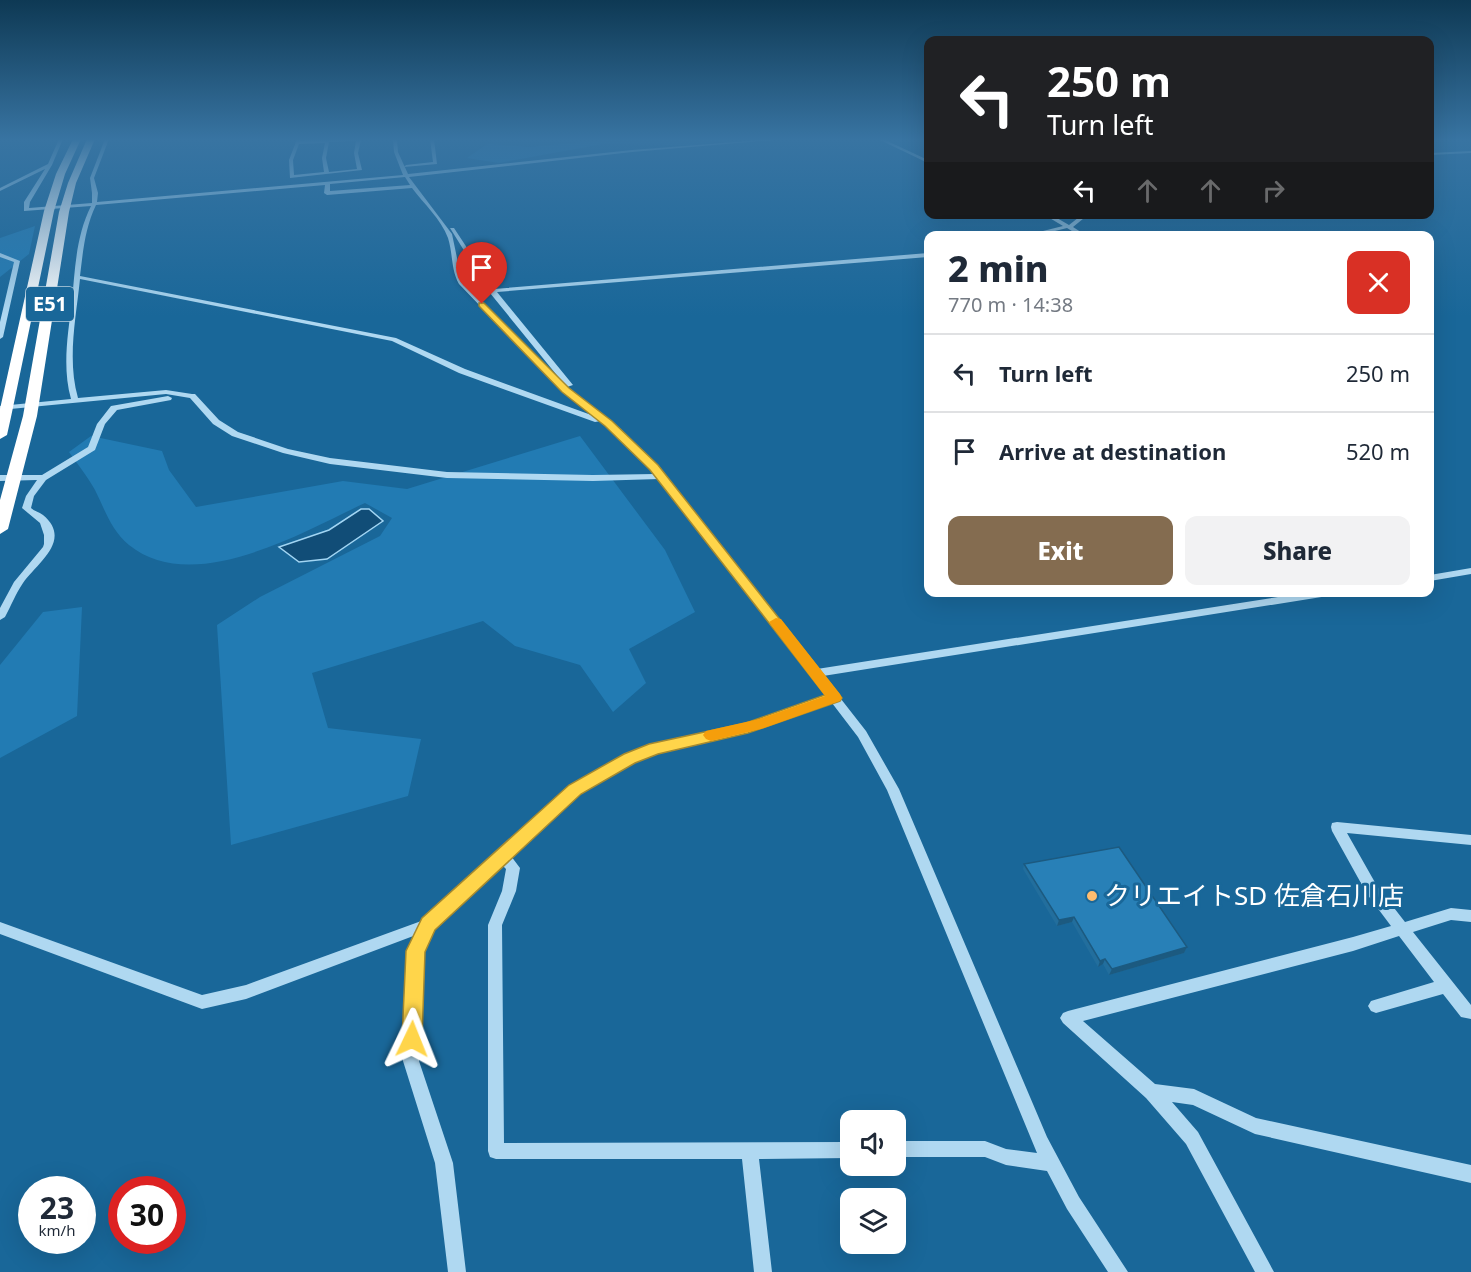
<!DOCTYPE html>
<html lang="en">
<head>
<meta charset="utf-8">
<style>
	body { margin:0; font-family:"Noto Sans","Noto Sans JP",sans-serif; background:#f2f2f3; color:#1f2937; height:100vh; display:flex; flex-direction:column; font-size:22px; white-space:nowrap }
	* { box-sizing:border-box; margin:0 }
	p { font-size:20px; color:#747a83 }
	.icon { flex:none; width:33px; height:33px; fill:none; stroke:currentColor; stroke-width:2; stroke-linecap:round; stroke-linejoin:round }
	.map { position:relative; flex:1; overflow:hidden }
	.side { position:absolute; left:924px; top:231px; width:510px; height:366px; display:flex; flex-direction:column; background:#fff; border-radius:12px; box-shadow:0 6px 24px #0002 }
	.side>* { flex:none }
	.top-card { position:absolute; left:924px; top:36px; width:510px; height:183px; border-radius:12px; box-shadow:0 6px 24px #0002; background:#202124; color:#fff; overflow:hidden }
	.fabs { position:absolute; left:840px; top:1110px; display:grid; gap:12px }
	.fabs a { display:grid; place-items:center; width:66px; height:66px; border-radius:12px; background:#fff; box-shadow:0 6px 24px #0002; font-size:30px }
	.speed { position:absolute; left:18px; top:1176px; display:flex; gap:12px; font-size:30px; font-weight:700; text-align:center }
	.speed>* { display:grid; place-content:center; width:78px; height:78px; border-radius:50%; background:#fff; box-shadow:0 6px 24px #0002; line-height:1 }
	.speed small { font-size:15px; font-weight:400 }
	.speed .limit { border:9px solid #d22; background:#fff; color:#111 }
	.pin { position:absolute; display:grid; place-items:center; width:51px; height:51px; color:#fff; margin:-62px -26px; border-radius:50% 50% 50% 0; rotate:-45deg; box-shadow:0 0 6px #0007 }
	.pin .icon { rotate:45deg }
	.me { position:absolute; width:66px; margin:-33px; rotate:2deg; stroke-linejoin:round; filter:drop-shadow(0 0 4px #0008) }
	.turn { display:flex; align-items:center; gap:21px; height:126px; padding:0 24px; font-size:27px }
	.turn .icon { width:78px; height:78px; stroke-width:2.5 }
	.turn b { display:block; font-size:42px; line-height:51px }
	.lanes { display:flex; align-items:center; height:57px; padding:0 24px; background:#0003; justify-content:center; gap:30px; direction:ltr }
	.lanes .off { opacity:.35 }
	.round { display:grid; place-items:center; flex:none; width:63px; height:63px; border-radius:12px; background:#f2f2f3 }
	.headline { display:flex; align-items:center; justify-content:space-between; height:102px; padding:0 24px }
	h1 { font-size:36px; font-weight:800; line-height:45px }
	.action { display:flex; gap:12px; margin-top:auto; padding:12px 24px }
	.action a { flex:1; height:69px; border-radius:12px; background:#846c50; color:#fff; font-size:24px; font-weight:800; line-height:69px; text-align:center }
	.action a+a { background:#f2f2f3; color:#1f2937 }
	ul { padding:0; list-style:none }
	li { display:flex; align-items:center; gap:18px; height:78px; padding:0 24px; border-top:2px solid #e0e1e3 }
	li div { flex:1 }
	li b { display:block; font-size:22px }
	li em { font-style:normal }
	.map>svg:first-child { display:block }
	.green { fill:#227bb3 }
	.water { fill:#114d77; stroke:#a2d5f3; stroke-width:1.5 }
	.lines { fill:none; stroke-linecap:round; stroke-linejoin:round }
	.minor { fill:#afd8f1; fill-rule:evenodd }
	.highway { fill:#fff; fill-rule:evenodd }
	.wall { fill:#226e9d }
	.shaded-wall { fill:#1c5a80 }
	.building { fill:#2880b7; stroke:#1c5a80; stroke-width:1.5 }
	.route { fill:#ffd54a; stroke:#a68a30; stroke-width:1.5 }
	.slow { fill:#f59e0b }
	.poi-dot { fill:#ffbd6f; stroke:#196799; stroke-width:2 }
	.labels { text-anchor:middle; stroke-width:6; stroke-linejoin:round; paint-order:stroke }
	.shield { fill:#196799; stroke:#bad1e0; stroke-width:1.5 }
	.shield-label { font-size:20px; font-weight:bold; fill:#fff }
	.near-poi-label { font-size:26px; fill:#fff; stroke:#196799; text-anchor:start }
</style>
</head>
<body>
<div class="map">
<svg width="1471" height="1272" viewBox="0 0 1471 1272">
	<rect width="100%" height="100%" fill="#196799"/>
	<g class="green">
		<polygon points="617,139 737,139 692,145 603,144 499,163 467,158 487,144 530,147"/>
		<polygon points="35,226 29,254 0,277 0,238"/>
		<path d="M 91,436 L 162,451 L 169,470 L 196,507 L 343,481 L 407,489 L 580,436 L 665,550 L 695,612 L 629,649 L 646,683 L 613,712 L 580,665 L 515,646 L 483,621 L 312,673 L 328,728 L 421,739 L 408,796 L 231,845 L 217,625 L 260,597 L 380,536 L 392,518 L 365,503 C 303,532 193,597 129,545 C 111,530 105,510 95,490 C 88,477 78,465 69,452 Z"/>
		<polygon points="82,607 77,716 0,758 0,665 43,612"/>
	</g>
	<polygon class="water" points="361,509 369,509 383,521 327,559 299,562 279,547 329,530"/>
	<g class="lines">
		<g class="minor">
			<path d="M 59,139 L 63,139 L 52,165 L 30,202 L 29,208 L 92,203 L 92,193 L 90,178 L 105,139 L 109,139 L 94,178 L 98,193 L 97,202 L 403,175 L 394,152 L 393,139 L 397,139 L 398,152 L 408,174 L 632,150 L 775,139 L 773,140 L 632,152 L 409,177 L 452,234 L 461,277 L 470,288 L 488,289 L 450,228 L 454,228 L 494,289 L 928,253 L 928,257 L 497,292 L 573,385 L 567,387 L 611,421 L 657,465 L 817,669 L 1310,592 L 1339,592 L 1334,595 L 823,676 L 866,731 L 899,789 L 1047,1137 L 1079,1197 L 1128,1272 L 1108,1272 L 1067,1209 L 1047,1171 L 1006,1165 L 985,1157 L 896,1157 L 896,1141 L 985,1141 L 1006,1149 L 1037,1153 L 887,790 L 858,737 L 832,703 L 748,732 L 677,746 L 634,762 L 579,792 L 511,856 L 520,868 L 516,891 L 502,925 L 504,1143 L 850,1142 L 850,1158 L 759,1159 L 772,1272 L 754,1272 L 742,1159 L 496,1159 L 490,1157 L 488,1151 L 488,925 L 502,891 L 506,869 L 502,865 L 434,928 L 422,952 L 419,1061 L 453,1163 L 466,1272 L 448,1272 L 435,1163 L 403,1061 L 408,951 L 416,935 L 246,999 L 202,1009 L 0,934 L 0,922 L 202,995 L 246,985 L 424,920 L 571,786 L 626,756 L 676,738 L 747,724 L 827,697 L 659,479 L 593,481 L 447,478 L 330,464 L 283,453 L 232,436 L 213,424 L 190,398 L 166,394 L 0,410 L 0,406 L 71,399 C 62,367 68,334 72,301 C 75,269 76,236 91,206 L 24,211 L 24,202 L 45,169 L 0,191 L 0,188 L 48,164 ZM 405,177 L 410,185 L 330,191 L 330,184 ZM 325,185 L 324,193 L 327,195 L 412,188 C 424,204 441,219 448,238 C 453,254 451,270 459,284 L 563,392 L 594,416 L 465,369 L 396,338 L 80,276 C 83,251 85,228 96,205 ZM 80,279 L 392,341 L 459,373 L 595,422 L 601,421 L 655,474 L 593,475 L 447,472 L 330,458 L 288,449 L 238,432 L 219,420 L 195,394 L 192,394 L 166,390 L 78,398 C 67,360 76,318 80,279 ZM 473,292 L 490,293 L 564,384 Z"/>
			<path d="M 297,139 L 301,139 L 300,141 L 326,139 L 366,139 L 361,140 L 358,153 L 362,170 L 290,178 L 289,160 ZM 356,141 L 354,153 L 357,169 L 329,172 L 326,158 L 329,142 ZM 325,143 L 322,158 L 324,172 L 294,175 L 293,160 L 299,144 Z"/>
			<polygon points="430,139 434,139 437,164 404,167 406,165 433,162"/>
			<polygon points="878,139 883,139 928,160 928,163"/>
			<polygon points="1471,151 1471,153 1430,155 1430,153"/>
			<polygon points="1043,214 1050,214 1069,225 1083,214 1089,214 1073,227 1087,236 1080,236 1067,228 1035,236 1023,236 1063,226"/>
			<polygon points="0,253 20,261 3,337 0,339 0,322 14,262 0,257"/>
			<path d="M 168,396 L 172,398 L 171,400 L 117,410 L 105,424 L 95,450 L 46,480 L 34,496 L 31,508 C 34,511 39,512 43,515 C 73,540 37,563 23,583 C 16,593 11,606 5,617 L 0,620 L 0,608 L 14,582 L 43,547 L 44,544 L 44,535 L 40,523 L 22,508 L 26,496 L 37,480 L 0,481 L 0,475 L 42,475 L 88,447 L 97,424 L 111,406 Z"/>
			<polygon points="1471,568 1471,574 1430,581 1430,575"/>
			<polygon points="1337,822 1471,835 1471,845 1347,833 1377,886 1405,922 1451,908 1471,910 1471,922 1451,920 1413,932 1471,1005 1471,1019 1461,1017 1443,994 1376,1013 1371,1011 1368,1006 1371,1001 1434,982 1399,936 1353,951 1083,1021 1155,1084 1194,1089 1256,1118 1471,1165 1471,1183 1255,1134 1193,1105 1172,1102 1198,1132 1274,1272 1255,1272 1186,1144 1146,1098 1063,1023 1060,1018 1063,1013 1068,1011 1353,937 1391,926 1367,894 1332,831 1331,827 1332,823"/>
		</g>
		<g class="highway">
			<polygon points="73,139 81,139 65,174 54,211 11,417 7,435 0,439 0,409 44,211 56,174"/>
			<polygon points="87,139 95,139 76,183 69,212 37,416 8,529 0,534 0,500 23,416 59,212 68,183"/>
		</g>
	</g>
	<polygon class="wall" points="1024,864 1187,947 1184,953 1109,975 1103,964 1098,967 1072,922 1057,926 1023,869"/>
	<g class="shaded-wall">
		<polygon points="1074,917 1072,922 1057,926 1059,920"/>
		<polygon points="1187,947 1184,953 1109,975 1112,969"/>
		<polygon points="1105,959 1103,964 1098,967 1100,961"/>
	</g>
	<polygon class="building" points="1119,847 1187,947 1112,969 1105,959 1100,961 1074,917 1059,920 1024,864"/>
	<linearGradient id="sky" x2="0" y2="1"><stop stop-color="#0e3954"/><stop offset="0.44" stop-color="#3874a2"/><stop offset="1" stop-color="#3874a2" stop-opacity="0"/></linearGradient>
	<rect width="1471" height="317" fill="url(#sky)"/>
	<polygon class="route" points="479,303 484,303 569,388 612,421 658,465 842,698 840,701 748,733 658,754 635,763 581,794 435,930 425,952 422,1039 419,1046 412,1049 404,1046 402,1039 406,951 422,918 569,785 624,754 649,744 746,723 825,695 650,470 605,426 562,392 479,306"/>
	<polygon class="slow" points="776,618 781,619 840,694 842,698 840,701 761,729 711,741 706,739 703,735 706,731 759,719 825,696 771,625 769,622"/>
	<circle class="poi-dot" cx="1092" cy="896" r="6"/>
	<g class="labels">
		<rect class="shield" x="26" y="287" width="48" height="34" rx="4.5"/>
		<g class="shield-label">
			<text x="50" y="311">E51</text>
		</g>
		<g class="near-poi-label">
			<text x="1104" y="905">クリエイトSD 佐倉石川店</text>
		</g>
	</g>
</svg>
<div class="fabs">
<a><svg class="icon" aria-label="sound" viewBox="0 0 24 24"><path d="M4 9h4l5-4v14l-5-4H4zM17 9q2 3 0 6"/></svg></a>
<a><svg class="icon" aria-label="layers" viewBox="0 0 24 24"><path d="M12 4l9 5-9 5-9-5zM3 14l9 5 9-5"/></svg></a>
</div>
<div class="speed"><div>23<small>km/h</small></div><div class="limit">30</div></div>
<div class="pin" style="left:482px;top:304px;background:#d93025"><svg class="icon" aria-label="arrive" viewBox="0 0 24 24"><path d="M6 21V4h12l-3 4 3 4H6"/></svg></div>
<svg class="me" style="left:412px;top:1039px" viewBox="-20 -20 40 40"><path d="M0-17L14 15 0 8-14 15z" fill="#ffd54a" stroke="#fff" stroke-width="4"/></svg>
<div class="top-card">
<div class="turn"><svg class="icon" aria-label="left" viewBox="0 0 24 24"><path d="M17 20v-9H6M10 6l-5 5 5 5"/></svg><div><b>250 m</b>Turn left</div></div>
<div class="lanes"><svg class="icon" aria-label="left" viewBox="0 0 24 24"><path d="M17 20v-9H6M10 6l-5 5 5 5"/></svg><svg class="icon off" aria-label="ahead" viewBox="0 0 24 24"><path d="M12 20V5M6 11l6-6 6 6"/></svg><svg class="icon off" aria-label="ahead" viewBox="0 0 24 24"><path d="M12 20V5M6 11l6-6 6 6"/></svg><svg class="icon off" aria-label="right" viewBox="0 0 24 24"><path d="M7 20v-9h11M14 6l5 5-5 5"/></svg></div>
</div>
<section class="side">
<div class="headline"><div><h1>2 min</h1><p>770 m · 14:38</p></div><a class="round" style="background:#d93025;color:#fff"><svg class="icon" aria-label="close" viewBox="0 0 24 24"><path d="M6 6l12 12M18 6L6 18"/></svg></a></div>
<ul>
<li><svg class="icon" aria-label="left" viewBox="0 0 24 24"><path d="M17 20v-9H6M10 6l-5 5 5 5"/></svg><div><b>Turn left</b></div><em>250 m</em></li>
<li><svg class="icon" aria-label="arrive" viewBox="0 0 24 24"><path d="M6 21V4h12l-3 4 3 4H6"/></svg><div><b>Arrive at destination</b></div><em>520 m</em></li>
</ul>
<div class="action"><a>Exit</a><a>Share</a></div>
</section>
</div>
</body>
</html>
